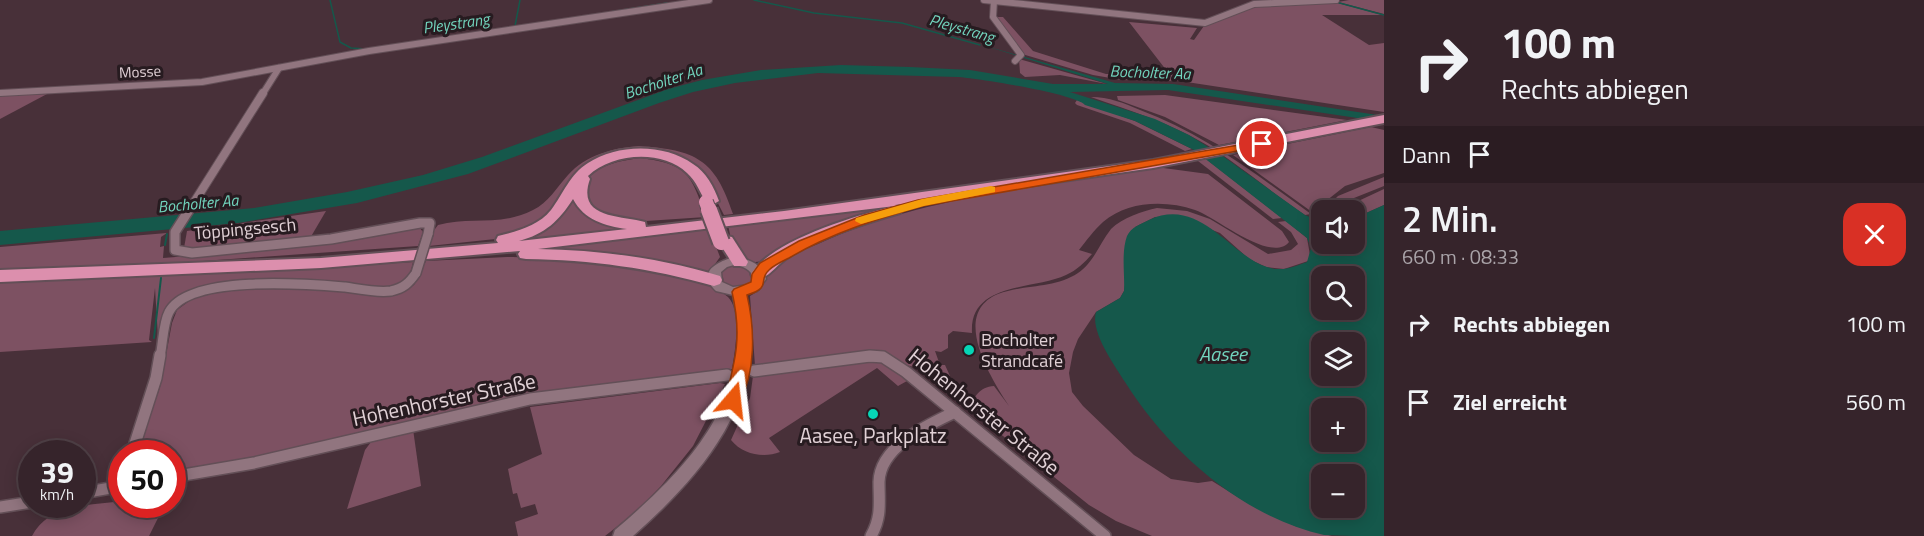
<!DOCTYPE html>
<html lang="de">
<head>
<meta charset="utf-8">
<style>
	body { margin:0; font-family:"Titillium Web",sans-serif; background:#3d2c33; color:#f1f3f6; height:100vh; display:flex; flex-direction:column; font-size:22px; white-space:nowrap }
	* { box-sizing:border-box; margin:0 }
	p { font-size:20px; color:#aaa4a9 }
	.icon { flex:none; width:33px; height:33px; fill:none; stroke:currentColor; stroke-width:2; stroke-linecap:round; stroke-linejoin:round }
	.map { position:relative; flex:1; overflow:hidden }
	.side { display:flex; flex-direction:column; background:#36242b; width:540px }
	.side>* { flex:none }
	.top-card { background:#36242b; color:#f1f3f6; overflow:hidden }
	.controls { position:absolute; left:1311px; top:200px; display:grid; gap:12px }
	.controls a { display:grid; place-items:center; width:54px; height:54px; border-radius:12px; background:#36242b; box-shadow:0 3px 15px #0003,0 0 0 2px #504147; font-size:30px }
	.speed { position:absolute; left:18px; top:440px; display:flex; gap:12px; font-size:30px; font-weight:700; text-align:center }
	.speed>* { display:grid; place-content:center; width:78px; height:78px; border-radius:50%; background:#36242b; box-shadow:0 3px 15px #0003,0 0 0 2px #504147; line-height:1 }
	.speed small { font-size:15px; font-weight:400 }
	.speed .limit { border:9px solid #d22; background:#fff; color:#111 }
	.pin { position:absolute; display:grid; place-items:center; width:51px; height:51px; color:#fff; margin:-26px; border:3px solid #fff; border-radius:50%; box-shadow:0 2px 6px #0007 }
	.me { position:absolute; width:66px; margin:-33px; rotate:17deg; stroke-linejoin:round; filter:drop-shadow(0 0 4px #0008) }
	.turn { display:flex; align-items:center; gap:21px; height:126px; padding:0 18px; font-size:27px }
	.turn .icon { width:78px; height:78px; stroke-width:2.5 }
	.turn b { display:block; font-size:42px; line-height:51px }
	.then { display:flex; align-items:center; height:57px; padding:0 18px; background:#0003; gap:12px; font-size:22px }
	.round { display:grid; place-items:center; flex:none; width:63px; height:63px; border-radius:18px; background:#3d2c33 }
	.head { display:flex; align-items:center; justify-content:space-between; height:102px; padding:0 18px }
	h1 { font-size:36px; font-weight:600; line-height:45px }
	ul { padding:0; list-style:none }
	li { display:flex; align-items:center; gap:18px; height:78px; padding:0 18px }
	li div { flex:1 }
	li b { display:block; font-size:22px }
	li em { font-style:normal }
	main { display:flex; flex:1; min-height:0 }
	.map>svg:first-child { display:block }
	.green { fill:#7d5162 }
	.water { fill:#15584b; fill-rule:evenodd }
	.lines { fill:none; stroke-linecap:round; stroke-linejoin:round }
	.stream-far1 { stroke:#15584b; stroke-width:1.5 }
	.stream { stroke:#15584b; stroke-width:2 }
	.street-far3-casing { stroke:#634f57; stroke-width:8 }
	.street-far2-casing { stroke:#634f57; stroke-width:10 }
	.street-far1-casing { stroke:#634f57; stroke-width:12 }
	.street-casing { stroke:#634f57; stroke-width:14 }
	.secondary-casing { stroke:#634f57; stroke-width:3 }
	.highway-casing { stroke:#634f57; stroke-width:4 }
	.street-far3 { stroke:#91757f; stroke-width:6 }
	.street-far2 { stroke:#91757f; stroke-width:8 }
	.street-far1 { stroke:#91757f; stroke-width:9 }
	.street { stroke:#91757f; stroke-width:11 }
	.secondary { fill:#91757f; fill-rule:evenodd }
	.highway { fill:#dc8fad; fill-rule:evenodd }
	.street-bridge-casing { stroke:#634f57; stroke-width:12; stroke-linecap:butt }
	.highway-bridge-far1-casing { stroke:#634f57; stroke-width:16; stroke-linecap:butt }
	.highway-bridge-casing { stroke:#634f57; stroke-width:20; stroke-linecap:butt }
	.street-bridge { stroke:#91757f; stroke-width:9 }
	.highway-bridge-far1 { stroke:#dc8fad; stroke-width:14 }
	.highway-bridge { stroke:#dc8fad; stroke-width:16 }
	.route { fill:#ea580c; stroke:#983908; stroke-width:1.5 }
	.slow { fill:#f59e0b }
	.poi-dot { fill:#06d5b6; stroke:#271b20; stroke-width:2 }
	.labels { text-anchor:middle; stroke-width:6; stroke-linejoin:round; paint-order:stroke }
	.far-street-label { font-size:15px; fill:#e1d1d6; stroke:#271b20 }
	.far-water-label { font-size:16px; font-style:italic; fill:#72d4bd; stroke:#271b20 }
	.street-label { font-size:18px; fill:#e1d1d6; stroke:#271b20 }
	.poi-label { font-size:18px; fill:#e1d1d6; stroke:#271b20; text-anchor:start }
	.water-label { font-size:20px; font-style:italic; fill:#72d4bd; stroke:#271b20 }
	.near-street-label { font-size:21px; fill:#e1d1d6; stroke:#271b20 }
	.near-poi-label { font-size:21px; fill:#e1d1d6; stroke:#271b20 }
</style>
</head>
<body>
<main>
<div class="map">
<svg width="1384" height="536" viewBox="0 0 1384 536">
	<rect width="100%" height="100%" fill="#483039"/>
	<g class="green">
		<polygon points="1349,0 1384,0 1384,14 1338,2"/>
		<polygon points="1334,2 1382,15 1322,15 1369,45 1384,43 1384,112 1180,81 1122,80 1093,75 1022,54 995,17 1003,17 1033,51 1106,74 1170,75 1129,22 1197,28 1190,39 1194,40 1206,23 1217,22 1250,6"/>
		<polygon points="1019,59 1107,84 1060,75 1025,77 1020,73"/>
		<polygon points="47,94 0,119 0,96"/>
		<polygon points="1165,95 1347,120 1219,145 1165,117 1118,100 1117,96"/>
		<path d="M 1091,97 C 1109,97 1124,103 1140,110 C 1204,134 1256,174 1311,214 L 1305,215 C 1272,193 1241,166 1207,145 C 1170,123 1131,111 1091,97 Z"/>
		<polygon points="1077,100 1135,121 1192,149 1185,151 1130,123 1077,105 1075,103"/>
		<polygon points="1371,127 1384,130 1384,173 1345,186 1312,212 1233,155"/>
		<path d="M 639,146 C 696,150 715,159 733,214 L 724,215 L 709,186 L 668,155 L 601,159 L 548,217 L 505,238 L 429,246 L 434,234 L 432,233 L 438,225 C 470,216 500,227 533,210 C 548,203 557,187 568,175 C 586,155 613,148 639,146 Z"/>
		<path d="M 640,158 C 688,164 691,174 706,217 L 631,222 L 611,220 L 587,206 L 582,184 C 597,165 618,161 640,158 Z"/>
		<polygon points="1206,159 1282,218 1273,219 1198,161"/>
		<path d="M 1156,167 L 1208,174 L 1282,231 L 1289,242 C 1271,264 1216,217 1195,210 C 1165,200 1128,201 1103,222 C 1094,230 1086,241 1079,250 L 1092,254 C 1084,263 1077,270 1066,275 C 1034,290 969,282 972,333 L 953,331 L 948,335 L 948,348 L 941,352 L 935,351 L 940,365 L 945,365 L 950,376 L 948,381 L 938,374 L 934,378 L 921,365 L 919,368 L 905,365 L 873,351 L 755,366 L 750,296 L 760,290 C 764,280 765,273 773,266 C 785,256 803,250 818,244 C 923,196 1043,187 1156,167 Z"/>
		<polygon points="1384,177 1384,186 1324,210 1338,196"/>
		<polygon points="1384,189 1384,205 1355,218 1354,210 1339,210"/>
		<polygon points="573,191 578,203 636,228 499,243 522,237"/>
		<path d="M 916,202 C 870,215 825,229 782,251 C 771,257 759,266 747,260 C 733,254 731,239 728,225 Z"/>
		<path d="M 1157,208 L 1187,211 L 1210,219 L 1268,254 L 1291,250 L 1298,244 L 1291,232 L 1278,222 L 1286,221 L 1307,238 L 1310,255 L 1308,261 L 1284,269 L 1266,267 L 1249,259 L 1220,233 L 1176,216 L 1155,217 L 1135,227 L 1124,291 L 1120,298 L 1096,312 L 1078,339 L 1073,352 L 1069,373 L 1072,392 L 1083,406 L 1134,455 L 1171,479 L 1198,483 L 1212,481 L 1246,502 L 1295,526 L 1332,536 L 1152,536 L 1116,521 L 1089,505 L 968,408 C 975,397 979,387 994,386 L 1009,406 C 991,378 950,314 998,294 C 1024,284 1054,289 1078,273 C 1095,261 1099,244 1111,229 C 1122,218 1143,211 1157,208 Z"/>
		<polygon points="326,211 309,240 189,250 184,248 187,231"/>
		<path d="M 419,227 L 423,232 L 418,246 L 160,264 L 0,269 L 0,247 L 167,233 L 161,237 L 160,247 L 164,246 L 163,258 C 249,252 334,243 419,227 Z"/>
		<polygon points="709,228 720,257 708,274 539,251 509,251 509,249"/>
		<path d="M 507,257 C 554,258 696,266 728,297 C 742,311 735,351 732,369 L 655,379 L 173,473 L 172,453 L 138,453 L 160,387 L 172,323 L 177,310 L 196,296 L 226,289 L 288,287 L 395,294 L 414,285 L 426,261 Z"/>
		<polygon points="413,262 409,279 389,289 230,282 212,284 191,291 165,312 158,337 155,288 149,340 152,342 0,352 0,280 198,273 243,273"/>
		<path d="M 730,266 C 738,265 762,270 752,282 C 749,287 739,287 734,289 L 720,281 L 719,273 Z"/>
		<path d="M 873,361 C 887,362 898,372 907,381 L 898,386 L 877,368 L 769,438 L 780,452 C 764,458 743,455 731,440 L 750,398 L 753,376 Z"/>
		<polygon points="720,383 725,384 693,446 661,486 638,510 605,536 518,536 515,522 538,514 535,504 521,508 517,493 513,494 508,469 542,454 530,407"/>
		<polygon points="413,429 421,486 347,509 365,450 374,438"/>
		<path d="M 121,501 L 122,504 L 165,504 L 149,536 L 32,536 C 49,503 90,506 121,501 Z"/>
	</g>
	<path class="water" d="M 979,44 L 1115,83 L 1173,84 L 1384,116 L 1384,122 L 1168,90 L 1070,92 L 1155,119 L 1189,135 L 1224,157 L 1305,215 L 1321,222 L 1322,243 L 1354,243 L 1355,218 L 1384,205 L 1384,536 C 1365,536 1343,536 1324,535 C 1243,517 1168,451 1125,382 C 1115,366 1090,332 1096,312 L 1120,298 L 1124,291 C 1125,274 1121,253 1127,236 C 1131,227 1141,224 1149,220 C 1200,196 1229,255 1267,267 C 1282,272 1294,267 1307,262 L 1311,248 L 1307,238 L 1194,150 L 1135,121 L 1085,105 C 1076,94 977,78 957,77 L 818,73 L 735,83 L 693,92 L 659,103 L 468,174 L 357,203 L 238,223 L 0,245 L 0,231 L 254,208 L 347,192 L 423,175 L 482,157 L 668,89 L 702,80 L 761,70 L 841,65 L 910,67 L 970,70 L 1053,84 L 1108,84 ZM 1322,276 L 1354,276 L 1354,309 L 1322,309 ZM 1322,342 L 1354,342 L 1354,375 L 1322,375 ZM 1322,408 L 1354,408 L 1354,441 L 1322,441 ZM 1322,474 L 1354,474 L 1354,507 L 1322,507 Z"/>
	<g class="lines">
		<g class="stream-far1">
			<polyline points="330,0 340,42 351,48 367,49"/>
			<polyline points="754,0 814,13 902,23 980,45"/>
			<polyline points="1336,2 1384,15"/>
			<polyline points="610,12 667,3"/>
			<polyline points="515,26 520,0"/>
		</g>
		<g class="stream">
			<polyline points="165,245 167,234"/>
			<polyline points="154,338 161,278"/>
		</g>
		<defs>
			<g id="street-far3">
				<polyline points="984,0 1205,23 1254,4 1336,0"/>
				<polyline points="994,1 993,17 1021,55 1015,61"/>
				<polyline points="0,93 202,82 369,51 709,0"/>
				<polyline points="262,95 279,68"/>
			</g>
			<polyline id="street-far2" points="188,212 263,93"/>
			<g id="street-far1">
				<polyline points="189,210 175,232 175,250 192,253 331,239 420,223 430,223 428,234"/>
				<path d="M 160,357 C 163,343 163,323 169,312 C 189,274 308,284 345,287 C 359,289 377,293 391,291 C 404,288 409,283 416,273"/>
				<polyline points="865,357 879,357"/>
			</g>
			<g id="street">
				<polyline points="754,371 870,356 883,357 906,372 1105,536"/>
				<polyline points="132,453 156,378 160,355"/>
				<polyline points="172,477 254,463 530,399 727,375"/>
				<polyline points="82,493 122,486"/>
				<polyline points="0,507 32,502"/>
				<path d="M 871,536 C 882,517 879,502 879,482 C 880,446 928,425 955,412"/>
			</g>
			<path id="secondary" d="M 734,257 C 749,259 761,263 766,279 L 757,291 L 746,294 C 747,306 751,319 751,331 C 754,416 693,483 633,536 L 613,536 L 615,530 C 676,478 738,418 738,332 C 738,320 735,307 733,295 L 716,291 C 696,272 717,262 734,257 ZM 734,265 C 743,266 751,269 754,279 L 749,285 L 733,287 L 722,282 L 721,272 L 727,267 Z"/>
			<g id="highway">
				<path d="M 1384,115 L 1384,123 L 1153,168 L 895,205 L 903,210 L 900,213 C 862,224 821,237 787,258 C 776,265 767,282 753,278 L 751,274 C 772,240 857,215 895,206 L 538,249 C 600,250 661,258 720,276 L 722,280 L 720,284 L 714,286 C 650,268 592,260 526,259 L 520,258 L 518,254 L 520,251 L 321,268 L 0,282 L 0,270 L 321,258 L 498,243 L 496,240 L 498,236 C 518,231 538,226 551,210 C 563,194 570,174 588,163 C 617,144 664,143 693,164 C 706,172 714,187 719,201 L 712,205 L 707,204 C 700,193 697,182 687,173 C 662,149 612,153 588,176 L 590,179 C 576,219 620,215 645,222 L 646,227 L 784,211 L 1153,160 ZM 573,199 C 584,220 605,226 627,229 L 519,241 C 545,234 559,221 573,199 Z"/>
				<polygon points="726,236 732,237 748,262 746,266 734,266 718,241"/>
			</g>
		</defs>
		<use href="#street-far3" class="street-far3-casing"/>
		<use href="#street-far2" class="street-far2-casing"/>
		<use href="#street-far1" class="street-far1-casing"/>
		<use href="#street" class="street-casing"/>
		<use href="#secondary" class="secondary-casing"/>
		<use href="#highway" class="highway-casing"/>
		<use href="#street-far3" class="street-far3"/>
		<use href="#street-far2" class="street-far2"/>
		<use href="#street-far1" class="street-far1"/>
		<use href="#street" class="street"/>
		<use href="#secondary" class="secondary"/>
		<use href="#highway" class="highway"/>
		<defs>
			<polyline id="street-bridge" points="416,273 428,234"/>
			<polyline id="highway-bridge-far1" points="706,202 710,212"/>
			<polyline id="highway-bridge" points="709,210 721,242"/>
		</defs>
		<use href="#street-bridge" class="street-bridge-casing"/>
		<use href="#highway-bridge-far1" class="highway-bridge-far1-casing"/>
		<use href="#highway-bridge" class="highway-bridge-casing"/>
		<use href="#street-bridge" class="street-bridge"/>
		<use href="#highway-bridge-far1" class="highway-bridge-far1"/>
		<use href="#highway-bridge" class="highway-bridge"/>
	</g>
	<path class="route" d="M 1262,141 L 1266,142 L 1266,146 L 923,206 C 877,219 831,233 789,258 C 783,261 774,265 769,270 C 757,281 773,287 747,295 C 755,329 756,372 739,404 L 733,406 L 727,404 L 725,400 C 736,359 742,335 732,292 L 734,289 L 751,282 L 752,274 L 760,263 L 799,241 L 864,215 L 918,200 Z"/>
	<polygon class="slow" points="991,186 995,187 995,192 924,206 861,224 855,221 856,218 922,199"/>
	<g class="poi-dot">
		<circle cx="969" cy="350" r="6"/>
		<circle cx="873" cy="414" r="6"/>
	</g>
	<g class="labels">
		<g class="far-street-label">
			<text transform="translate(140 72) rotate(-3)" y="5">Mosse</text>
		</g>
		<g class="far-water-label">
			<text transform="translate(456 23) rotate(-8)" y="6">Pleystrang</text>
			<text transform="translate(962 28) rotate(16)" y="6">Pleystrang</text>
			<text transform="translate(1150 72) rotate(2)" y="6">Bocholter Aa</text>
			<text transform="translate(663 81) rotate(-18)" y="6">Bocholter Aa</text>
			<text transform="translate(198 203) rotate(-5)" y="6">Bocholter Aa</text>
		</g>
		<g class="street-label">
			<text transform="translate(245 229) rotate(-5)" y="6">Töppingsesch</text>
		</g>
		<g class="poi-label">
			<text x="981" y="346">Bocholter<tspan x="981" dy="21">Strandcafé</tspan></text>
		</g>
		<g class="water-label">
			<text x="1223" y="361">Aasee</text>
		</g>
		<g class="near-street-label">
			<text transform="translate(444 400) rotate(-12)" y="7">Hohenhorster Straße</text>
			<text transform="translate(984 412) rotate(39)" y="7">Hohenhorster Straße</text>
		</g>
		<g class="near-poi-label">
			<text x="873" y="443">Aasee, Parkplatz</text>
		</g>
	</g>
</svg>
<div class="controls">
<a><svg class="icon" aria-label="sound" viewBox="0 0 24 24"><path d="M4 9h4l5-4v14l-5-4H4zM17 9q2 3 0 6"/></svg></a>
<a><svg class="icon" aria-label="search" viewBox="0 0 24 24"><circle cx="10" cy="10" r="6"/><path d="M15 15l6 6"/></svg></a>
<a><svg class="icon" aria-label="layers" viewBox="0 0 24 24"><path d="M12 4l9 5-9 5-9-5zM3 14l9 5 9-5"/></svg></a>
<a>+</a>
<a>−</a>
</div>
<div class="speed"><div>39<small>km/h</small></div><div class="limit">50</div></div>
<div class="pin" style="left:1262px;top:144px;background:#d93025"><svg class="icon" aria-label="arrive" viewBox="0 0 24 24"><path d="M6 21V4h12l-3 4 3 4H6"/></svg></div>
<svg class="me" style="left:733px;top:400px" viewBox="-20 -20 40 40"><path d="M0-17L14 15 0 8-14 15z" fill="#ea580c" stroke="#fff" stroke-width="4"/></svg>
</div>
<section class="side">
<div class="top-card">
<div class="turn"><svg class="icon" aria-label="right" viewBox="0 0 24 24"><path d="M7 20v-9h11M14 6l5 5-5 5"/></svg><div><b>100 m</b>Rechts abbiegen</div></div>
<div class="then">Dann<svg class="icon" aria-label="arrive" viewBox="0 0 24 24"><path d="M6 21V4h12l-3 4 3 4H6"/></svg></div>
</div>
<div class="head"><div><h1>2 Min.</h1><p>660 m · 08:33</p></div><a class="round" style="background:#d93025;color:#fff"><svg class="icon" aria-label="close" viewBox="0 0 24 24"><path d="M6 6l12 12M18 6L6 18"/></svg></a></div>
<ul>
<li><svg class="icon" aria-label="right" viewBox="0 0 24 24"><path d="M7 20v-9h11M14 6l5 5-5 5"/></svg><div><b>Rechts abbiegen</b></div><em>100 m</em></li>
<li><svg class="icon" aria-label="arrive" viewBox="0 0 24 24"><path d="M6 21V4h12l-3 4 3 4H6"/></svg><div><b>Ziel erreicht</b></div><em>560 m</em></li>
</ul>
</section>
</main>
</body>
</html>
